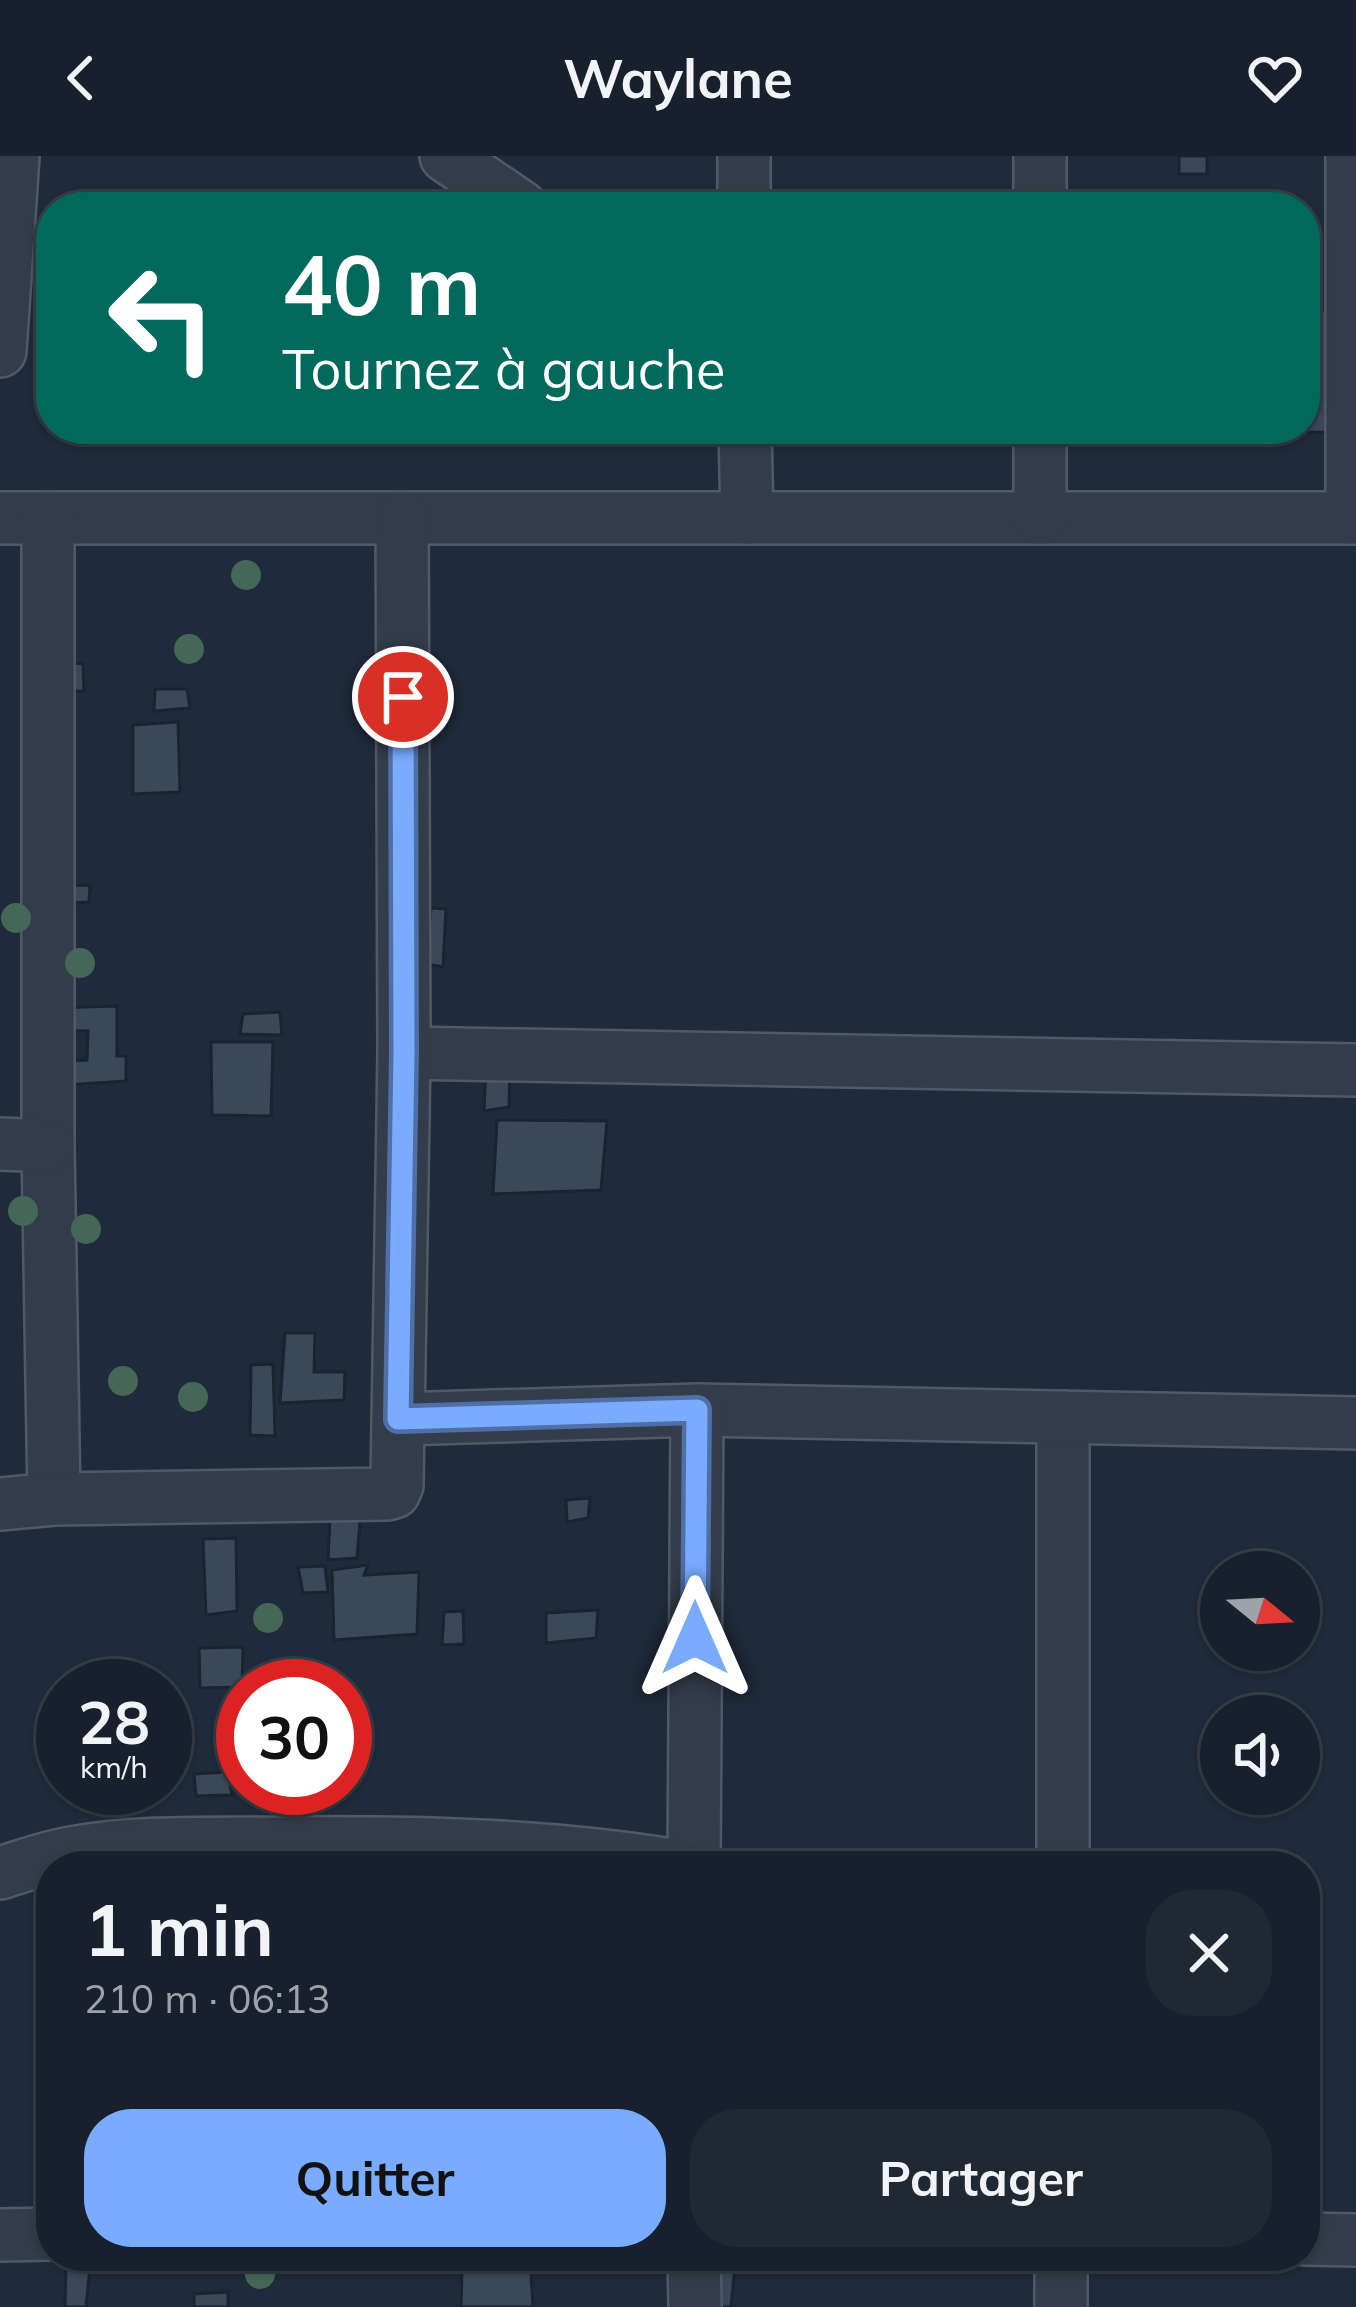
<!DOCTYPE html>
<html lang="fr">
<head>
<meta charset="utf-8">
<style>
	body { margin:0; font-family:Mulish,sans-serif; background:#202834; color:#f1f3f6; height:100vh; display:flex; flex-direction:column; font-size:45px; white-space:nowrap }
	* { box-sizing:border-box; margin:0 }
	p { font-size:39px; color:#9ea3a9 }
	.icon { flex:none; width:66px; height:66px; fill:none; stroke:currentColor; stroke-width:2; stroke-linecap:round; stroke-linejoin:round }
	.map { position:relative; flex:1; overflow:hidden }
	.drawer { position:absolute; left:36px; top:1695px; width:1284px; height:420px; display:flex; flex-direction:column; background:#17202c; border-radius:48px; box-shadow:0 3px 9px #0004,0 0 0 3px #363e48 }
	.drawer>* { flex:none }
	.banner { position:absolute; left:36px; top:36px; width:1284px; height:252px; border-radius:48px; box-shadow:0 3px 9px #0004,0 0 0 3px #363e48; background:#00695c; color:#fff; overflow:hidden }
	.needle { width:78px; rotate:108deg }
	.controls { position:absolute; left:1200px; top:1395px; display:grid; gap:24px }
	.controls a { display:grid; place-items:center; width:120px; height:120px; border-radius:50%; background:#17202c; box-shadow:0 3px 9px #0004,0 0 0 3px #363e48; font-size:60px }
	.speed { position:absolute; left:36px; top:1503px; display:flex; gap:24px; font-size:60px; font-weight:700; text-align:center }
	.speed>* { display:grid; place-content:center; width:156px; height:156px; border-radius:50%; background:#17202c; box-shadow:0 3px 9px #0004,0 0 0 3px #363e48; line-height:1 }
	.speed small { font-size:30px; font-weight:400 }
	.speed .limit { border:18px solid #d22; background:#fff; color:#111 }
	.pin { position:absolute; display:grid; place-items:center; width:102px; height:102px; color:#fff; margin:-51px; border:6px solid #fff; border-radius:50%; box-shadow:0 3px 12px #0007 }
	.me { position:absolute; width:132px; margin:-66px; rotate:0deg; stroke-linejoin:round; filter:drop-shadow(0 0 9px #0008) }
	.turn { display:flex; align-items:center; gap:42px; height:252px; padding:0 48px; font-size:54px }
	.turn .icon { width:156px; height:156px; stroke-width:2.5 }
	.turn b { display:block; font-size:84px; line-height:102px }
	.round { display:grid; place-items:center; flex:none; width:126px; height:126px; border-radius:48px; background:#202834 }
	.headline { display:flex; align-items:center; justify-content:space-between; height:204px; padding:0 48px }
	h1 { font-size:72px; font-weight:700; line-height:90px }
	.primary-button { display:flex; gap:24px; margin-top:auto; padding:24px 48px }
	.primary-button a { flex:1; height:138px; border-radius:48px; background:#79abff; color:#111; font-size:48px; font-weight:700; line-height:138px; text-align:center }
	.primary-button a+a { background:#202834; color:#f1f3f6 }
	header { display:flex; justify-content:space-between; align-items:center; height:156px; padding:0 48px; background:#17202c; font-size:54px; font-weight:700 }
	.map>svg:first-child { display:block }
	.building { fill:#3a485a; stroke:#1a2330; stroke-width:3 }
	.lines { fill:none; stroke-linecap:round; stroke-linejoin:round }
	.minor-casing { stroke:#505968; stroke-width:56 }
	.minor { stroke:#323c4a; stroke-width:51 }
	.tree { fill:#446758 }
	.route-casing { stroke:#4f6fa6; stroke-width:30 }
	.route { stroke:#79abff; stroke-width:21 }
</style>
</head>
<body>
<header><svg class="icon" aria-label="back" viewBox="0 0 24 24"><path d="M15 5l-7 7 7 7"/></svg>Waylane<svg class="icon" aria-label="heart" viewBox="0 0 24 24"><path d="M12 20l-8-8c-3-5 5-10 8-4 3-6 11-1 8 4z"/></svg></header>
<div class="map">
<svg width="1356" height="2151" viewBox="0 0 1356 2151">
	<rect width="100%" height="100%" fill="#1f2a3a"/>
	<g class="building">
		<rect x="1179" y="0" width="28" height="18"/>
		<polygon points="1305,154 1328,154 1328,276 1249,277 1249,273 1305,273"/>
		<polygon points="53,504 83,508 84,535 55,535"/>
		<polygon points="155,533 187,533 190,552 154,555"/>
		<polygon points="178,566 180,636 133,638 133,569"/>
		<polygon points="90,729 89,746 51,748 51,730"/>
		<polygon points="431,752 446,753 443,811 427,808"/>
		<polygon points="117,850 117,900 126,900 126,925 65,929 66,905 87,904 88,875 52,874 51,852"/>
		<polygon points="280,856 282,879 240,878 243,858"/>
		<polygon points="211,886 273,886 271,960 212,959"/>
		<polygon points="510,903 509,951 484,955 486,905"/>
		<polygon points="497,964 607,965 601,1034 493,1038"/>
		<polygon points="285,1177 315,1177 314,1216 345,1216 344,1244 280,1247"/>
		<polygon points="273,1208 275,1280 250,1279 251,1209"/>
		<polygon points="331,1340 362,1342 357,1402 328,1404"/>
		<polygon points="590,1342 588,1362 567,1366 566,1344"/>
		<polygon points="236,1382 237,1455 206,1459 203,1383"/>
		<polygon points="368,1409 364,1419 419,1416 417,1478 334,1484 332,1414"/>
		<polygon points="325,1410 328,1436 303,1437 298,1411"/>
		<polygon points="598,1454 596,1482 546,1487 546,1457"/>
		<polygon points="463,1455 464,1488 442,1489 444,1456"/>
		<polygon points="243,1491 242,1531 200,1532 199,1492"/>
		<polygon points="364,1543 365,1565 353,1566 355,1588 345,1588 345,1545"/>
		<polygon points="228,1616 232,1639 196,1640 194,1618"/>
		<polygon points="66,2100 91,2100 86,2151 65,2151"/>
		<polygon points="454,2100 530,2100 533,2151 461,2151 462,2114 454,2114"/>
		<polygon points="708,2100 736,2100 731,2151 704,2151"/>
		<polygon points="228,2136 228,2151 194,2151 194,2138"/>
	</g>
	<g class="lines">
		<defs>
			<g id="minor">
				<polyline points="446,0 521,51"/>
				<polyline points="1352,0 1352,362"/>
				<polyline points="744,51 744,0"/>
				<polyline points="1040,51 1040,0"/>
				<polyline points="0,195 13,0"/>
				<polyline points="745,273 747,362"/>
				<polyline points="0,362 1356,362"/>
				<polyline points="48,362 48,990 54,1343"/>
				<polyline points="1040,362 1040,273"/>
				<polyline points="404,897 1356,914"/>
				<polyline points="0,988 48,990"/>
				<polyline points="1063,1261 1063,1710"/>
				<polyline points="398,1263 697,1254 1356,1267"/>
				<polyline points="0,1348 54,1343 387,1338 394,1336 397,1329 404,897 402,362"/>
				<polyline points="694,1710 697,1254"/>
				<path d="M 0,1717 C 23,1710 47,1701 71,1697 C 143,1684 218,1688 292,1687 C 420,1686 551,1689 677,1710"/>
				<polyline points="0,2079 51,2078"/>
				<polyline points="1305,2083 1356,2084"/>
				<polyline points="694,2100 695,2151"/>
				<polyline points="1061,2151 1061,2100"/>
			</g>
		</defs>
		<use href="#minor" class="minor-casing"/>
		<use href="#minor" class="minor"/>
	</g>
	<g class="tree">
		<circle cx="246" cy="419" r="15"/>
		<circle cx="189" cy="493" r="15"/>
		<circle cx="16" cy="762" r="15"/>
		<circle cx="80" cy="807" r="15"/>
		<circle cx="23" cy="1055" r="15"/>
		<circle cx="86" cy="1073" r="15"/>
		<circle cx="123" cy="1225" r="15"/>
		<circle cx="193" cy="1241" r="15"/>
		<circle cx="268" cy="1462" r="15"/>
		<circle cx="260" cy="2118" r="15"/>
	</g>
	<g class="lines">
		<defs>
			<polyline id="route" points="403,541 404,897 398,1263 697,1254 695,1482"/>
		</defs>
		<use href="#route" class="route-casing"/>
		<use href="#route" class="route"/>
	</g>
</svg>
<div class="controls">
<a><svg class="needle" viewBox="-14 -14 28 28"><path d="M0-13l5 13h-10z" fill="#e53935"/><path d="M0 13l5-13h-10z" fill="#9ea3a9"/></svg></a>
<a><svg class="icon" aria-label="sound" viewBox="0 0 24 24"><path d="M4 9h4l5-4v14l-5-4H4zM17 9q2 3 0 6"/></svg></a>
</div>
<div class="speed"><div>28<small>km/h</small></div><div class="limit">30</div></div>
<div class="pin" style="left:403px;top:541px;background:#d93025"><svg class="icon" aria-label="arrive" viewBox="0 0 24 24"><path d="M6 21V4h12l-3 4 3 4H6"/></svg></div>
<svg class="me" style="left:695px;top:1482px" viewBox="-20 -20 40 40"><path d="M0-17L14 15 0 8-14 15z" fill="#79abff" stroke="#fff" stroke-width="4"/></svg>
<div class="banner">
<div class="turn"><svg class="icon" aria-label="left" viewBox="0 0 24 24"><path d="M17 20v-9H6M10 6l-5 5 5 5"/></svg><div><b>40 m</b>Tournez à gauche</div></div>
</div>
<section class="drawer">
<div class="headline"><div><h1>1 min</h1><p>210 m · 06:13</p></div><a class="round"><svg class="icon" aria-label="close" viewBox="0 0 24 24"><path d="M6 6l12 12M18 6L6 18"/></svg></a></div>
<div class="primary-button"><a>Quitter</a><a>Partager</a></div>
</section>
</div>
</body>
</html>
